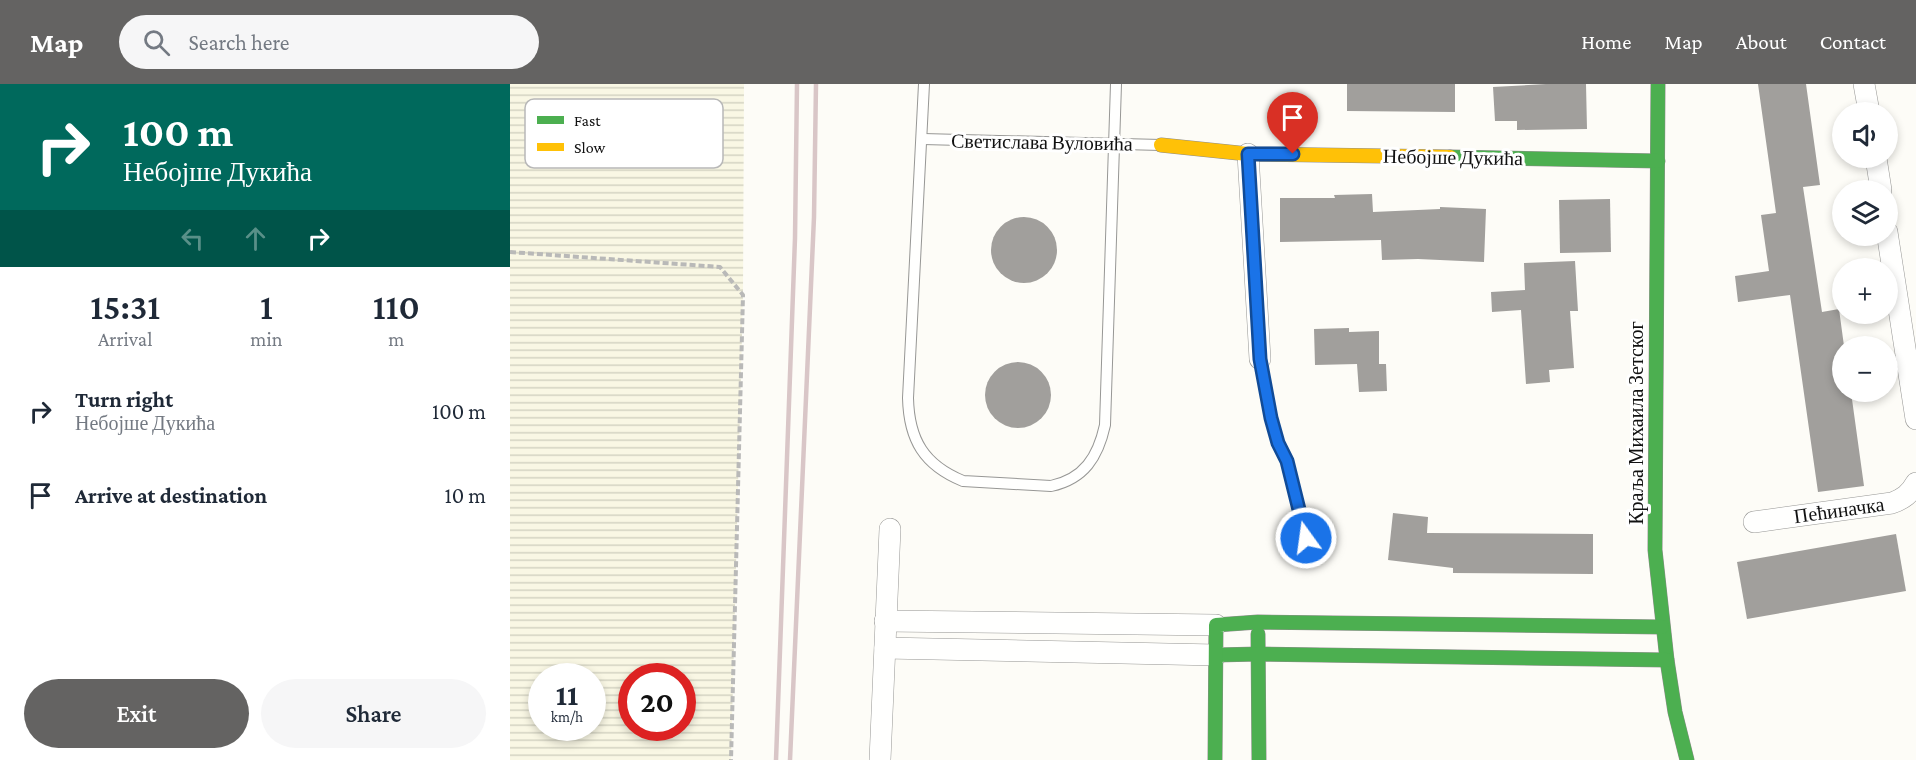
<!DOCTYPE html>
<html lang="en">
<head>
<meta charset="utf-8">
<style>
	body { margin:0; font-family:"Crimson Pro",serif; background:#f6f6f7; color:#1f2937; height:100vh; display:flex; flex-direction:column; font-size:22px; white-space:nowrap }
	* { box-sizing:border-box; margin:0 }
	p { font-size:20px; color:#747a83 }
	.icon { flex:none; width:33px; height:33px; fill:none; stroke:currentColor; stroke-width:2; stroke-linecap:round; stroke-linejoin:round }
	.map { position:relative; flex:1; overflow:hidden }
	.details { display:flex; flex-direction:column; background:#fff; width:510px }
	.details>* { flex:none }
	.hud { background:#00695c; color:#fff; overflow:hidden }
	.buttons { position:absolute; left:1322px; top:18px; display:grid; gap:12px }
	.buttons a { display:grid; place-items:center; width:66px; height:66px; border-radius:50%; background:#fff; box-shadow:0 3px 9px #0003; font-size:30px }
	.speed { position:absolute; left:18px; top:579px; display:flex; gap:12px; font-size:30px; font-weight:700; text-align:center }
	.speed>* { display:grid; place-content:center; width:78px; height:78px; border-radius:50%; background:#fff; box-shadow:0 3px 9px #0003; line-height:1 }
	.speed small { font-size:15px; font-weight:400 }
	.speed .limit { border:9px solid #d22; background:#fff; color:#111 }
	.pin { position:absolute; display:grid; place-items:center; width:51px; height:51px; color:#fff; margin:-62px -26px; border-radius:50% 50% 50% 0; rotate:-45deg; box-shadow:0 0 6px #0007 }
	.pin .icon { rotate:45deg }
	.me { position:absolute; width:66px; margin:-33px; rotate:346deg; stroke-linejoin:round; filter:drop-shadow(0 0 4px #0008) }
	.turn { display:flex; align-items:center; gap:21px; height:126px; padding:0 24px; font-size:27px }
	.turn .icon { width:78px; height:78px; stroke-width:2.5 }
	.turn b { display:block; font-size:42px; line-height:51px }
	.lanes { display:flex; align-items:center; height:57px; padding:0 24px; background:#0003; justify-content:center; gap:30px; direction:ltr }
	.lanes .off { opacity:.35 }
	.eta { display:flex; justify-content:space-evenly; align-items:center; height:102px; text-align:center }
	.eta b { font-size:36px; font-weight:600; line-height:42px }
	.button { display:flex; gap:12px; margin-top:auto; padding:12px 24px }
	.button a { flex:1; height:69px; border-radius:36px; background:#646362; color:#fff; font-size:24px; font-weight:600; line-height:69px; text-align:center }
	.button a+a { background:#f6f6f7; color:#1f2937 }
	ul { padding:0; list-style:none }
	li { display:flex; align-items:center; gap:18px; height:84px; padding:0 24px }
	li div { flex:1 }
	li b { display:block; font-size:22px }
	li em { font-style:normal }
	header { display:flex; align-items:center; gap:36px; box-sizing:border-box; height:84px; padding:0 30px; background:#646362; color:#fff }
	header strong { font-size:28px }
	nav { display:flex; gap:33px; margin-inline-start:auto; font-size:21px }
	.search { width:420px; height:54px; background:#f6f6f7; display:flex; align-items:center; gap:15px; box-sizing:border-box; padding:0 21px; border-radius:33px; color:#747a83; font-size:22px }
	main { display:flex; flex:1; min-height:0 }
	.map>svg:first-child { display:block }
	.farmland { fill:url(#farmland-rules); fill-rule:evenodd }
	.building { fill:#a19f9c }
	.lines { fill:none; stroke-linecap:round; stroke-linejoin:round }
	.lane-casing { stroke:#979795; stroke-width:12 }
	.street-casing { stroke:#979795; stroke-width:22 }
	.fast-casing { stroke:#8e8d8b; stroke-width:15 }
	.slow-casing { stroke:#8e8d8b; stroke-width:15 }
	.path { stroke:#b9b9b8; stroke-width:4; stroke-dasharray:6 3; stroke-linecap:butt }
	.lane { stroke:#fffffe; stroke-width:10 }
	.street { stroke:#fffffe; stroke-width:21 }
	.fast { stroke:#4caf50; stroke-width:14 }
	.slow { stroke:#ffc107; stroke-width:14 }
	.rail { stroke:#d9c6c7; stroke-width:4.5 }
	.route-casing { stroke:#114b97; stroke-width:15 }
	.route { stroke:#1a73e8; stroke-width:10 }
	.labels { text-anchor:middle; stroke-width:6; stroke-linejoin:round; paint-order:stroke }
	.street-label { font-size:20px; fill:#111; stroke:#fff }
	.key { fill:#fff; stroke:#b8b8b8; stroke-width:1.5 }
	.key-label { font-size:16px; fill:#111 }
</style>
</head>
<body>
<header>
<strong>Map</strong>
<div class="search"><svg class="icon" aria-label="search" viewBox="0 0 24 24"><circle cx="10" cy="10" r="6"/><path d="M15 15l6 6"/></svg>Search here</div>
<nav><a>Home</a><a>Map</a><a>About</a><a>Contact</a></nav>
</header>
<main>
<section class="details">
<div class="hud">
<div class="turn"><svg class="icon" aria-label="right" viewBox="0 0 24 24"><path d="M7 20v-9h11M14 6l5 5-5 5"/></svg><div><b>100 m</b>Небојше Дукића</div></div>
<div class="lanes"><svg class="icon off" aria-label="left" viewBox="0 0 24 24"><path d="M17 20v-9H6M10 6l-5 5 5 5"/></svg><svg class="icon off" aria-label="ahead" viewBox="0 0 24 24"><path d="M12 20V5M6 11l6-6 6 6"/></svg><svg class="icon" aria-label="right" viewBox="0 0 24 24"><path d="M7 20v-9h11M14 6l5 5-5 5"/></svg></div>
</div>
<div class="eta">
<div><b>15:31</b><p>Arrival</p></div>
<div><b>1</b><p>min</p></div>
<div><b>110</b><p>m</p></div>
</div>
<ul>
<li><svg class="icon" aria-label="right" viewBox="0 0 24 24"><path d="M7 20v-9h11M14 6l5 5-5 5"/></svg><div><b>Turn right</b><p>Небојше Дукића</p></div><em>100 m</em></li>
<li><svg class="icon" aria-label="arrive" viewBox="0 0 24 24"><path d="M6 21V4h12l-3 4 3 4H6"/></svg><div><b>Arrive at destination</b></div><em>10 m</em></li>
</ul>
<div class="button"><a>Exit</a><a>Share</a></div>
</section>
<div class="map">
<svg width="1406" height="676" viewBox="0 0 1406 676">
	<defs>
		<pattern id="farmland-rules" width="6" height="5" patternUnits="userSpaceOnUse" patternTransform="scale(1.5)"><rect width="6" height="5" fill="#f9f7e4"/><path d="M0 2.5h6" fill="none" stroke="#d4d3c3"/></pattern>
	</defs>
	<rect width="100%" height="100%" fill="#fdfcf7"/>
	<path class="farmland" d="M 0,0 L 234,0 L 233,211 L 221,676 L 0,676 ZM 32,592 L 82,592 L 82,644 L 32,644 ZM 122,592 L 172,592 L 172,644 L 122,644 Z"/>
	<g class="building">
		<polygon points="837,0 945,0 945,28 837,27"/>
		<polygon points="1036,0 1076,0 1077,45 1007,46 1007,37 985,37 983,3"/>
		<polygon points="1248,0 1296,0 1310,101 1293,103 1312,228 1329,225 1334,262 1332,262 1332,308 1341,308 1354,402 1308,408 1280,211 1228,218 1225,192 1259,187 1251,131 1266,129"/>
		<polygon points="862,110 863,128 930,125 930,123 976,125 974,178 908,175 872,176 871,156 770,158 770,114 825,114 824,111"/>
		<polygon points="1100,115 1101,168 1050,169 1049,116"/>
		<circle cx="514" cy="166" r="33"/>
		<polygon points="1065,177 1068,227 1060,227 1064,284 1039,286 1040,298 1016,300 1011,226 982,228 981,208 1015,206 1014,179"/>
		<polygon points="839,244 839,248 869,247 869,280 876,280 877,307 849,308 847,280 805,281 804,245"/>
		<circle cx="508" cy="311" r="33"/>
		<polygon points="883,429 918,433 917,449 1083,450 1083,490 943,489 943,484 878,476"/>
		<polygon points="1386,450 1396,507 1237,535 1227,478"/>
	</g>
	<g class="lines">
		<defs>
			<g id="lane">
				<path d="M 414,0 L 398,314 C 399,356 414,381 453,397 L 541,402 C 574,395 588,373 595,341 L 606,0"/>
				<polyline points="413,55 651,61"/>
				<polyline points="750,275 761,334 768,359 777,377 796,454"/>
			</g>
			<g id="street">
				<polyline points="1354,0 1359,28"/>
				<polyline points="738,70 750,275"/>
				<polyline points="1366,74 1371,106"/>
				<polyline points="1377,148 1406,335"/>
				<path d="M 1244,438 L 1382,419 C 1393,415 1400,410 1406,399"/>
				<polyline points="375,537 706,541"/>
				<polyline points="375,564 706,571"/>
				<polyline points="370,676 380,445"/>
			</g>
			<g id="fast">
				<polyline points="1148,0 1145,466 1157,576 1165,628 1177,676"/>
				<polyline points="940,73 1148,77"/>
				<polyline points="748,550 749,676"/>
				<polyline points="706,571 749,570 1157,576"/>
				<polyline points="705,676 706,541 748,538 1152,543"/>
			</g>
			<polyline id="slow" points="651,61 738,70 940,73"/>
		</defs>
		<use href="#lane" class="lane-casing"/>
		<use href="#street" class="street-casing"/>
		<use href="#fast" class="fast-casing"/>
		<use href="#slow" class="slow-casing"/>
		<polyline class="path" points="0,168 210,183 233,211 221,676"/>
		<use href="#lane" class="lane"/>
		<use href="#street" class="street"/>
		<use href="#fast" class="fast"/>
		<use href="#slow" class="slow"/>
		<g class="rail">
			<polyline points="266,676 285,154 287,0"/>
			<polyline points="280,676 304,133 306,0"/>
		</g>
	</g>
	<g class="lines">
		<defs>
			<polyline id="route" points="783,70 738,70 750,275 761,334 768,359 777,377 796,454"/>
		</defs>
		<use href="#route" class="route-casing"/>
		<use href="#route" class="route"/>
	</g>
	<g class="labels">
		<g class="street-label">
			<text transform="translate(532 58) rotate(1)" y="7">Светислава Вуловића</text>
			<text transform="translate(943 73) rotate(1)" y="7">Небојше Дукића</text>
			<text transform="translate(1126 339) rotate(-90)" y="7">Краља Михаила Зетског</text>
			<text transform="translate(1329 426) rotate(-8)" y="7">Пећиначка</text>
		</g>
	</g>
	<rect x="15" y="15" width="198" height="69" rx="9" class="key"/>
	<rect x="27" y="32" width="27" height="8" fill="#4caf50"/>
	<rect x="27" y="59" width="27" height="8" fill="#ffc107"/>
	<g class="key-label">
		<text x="64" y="42">Fast</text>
		<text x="64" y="69">Slow</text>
	</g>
</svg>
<div class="buttons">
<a><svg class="icon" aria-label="sound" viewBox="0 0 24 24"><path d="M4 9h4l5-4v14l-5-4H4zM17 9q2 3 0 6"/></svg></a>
<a><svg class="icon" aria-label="layers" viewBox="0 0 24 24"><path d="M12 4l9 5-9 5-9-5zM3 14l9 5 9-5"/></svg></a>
<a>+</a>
<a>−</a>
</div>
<div class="speed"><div>11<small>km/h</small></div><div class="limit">20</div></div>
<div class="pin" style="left:783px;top:70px;background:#d93025"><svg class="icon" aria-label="arrive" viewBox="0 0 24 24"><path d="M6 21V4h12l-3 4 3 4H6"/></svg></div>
<svg class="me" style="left:796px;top:454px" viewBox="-20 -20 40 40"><circle r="17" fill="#1a73e8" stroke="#fff" stroke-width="3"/><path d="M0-11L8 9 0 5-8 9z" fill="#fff"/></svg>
</div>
</main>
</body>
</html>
